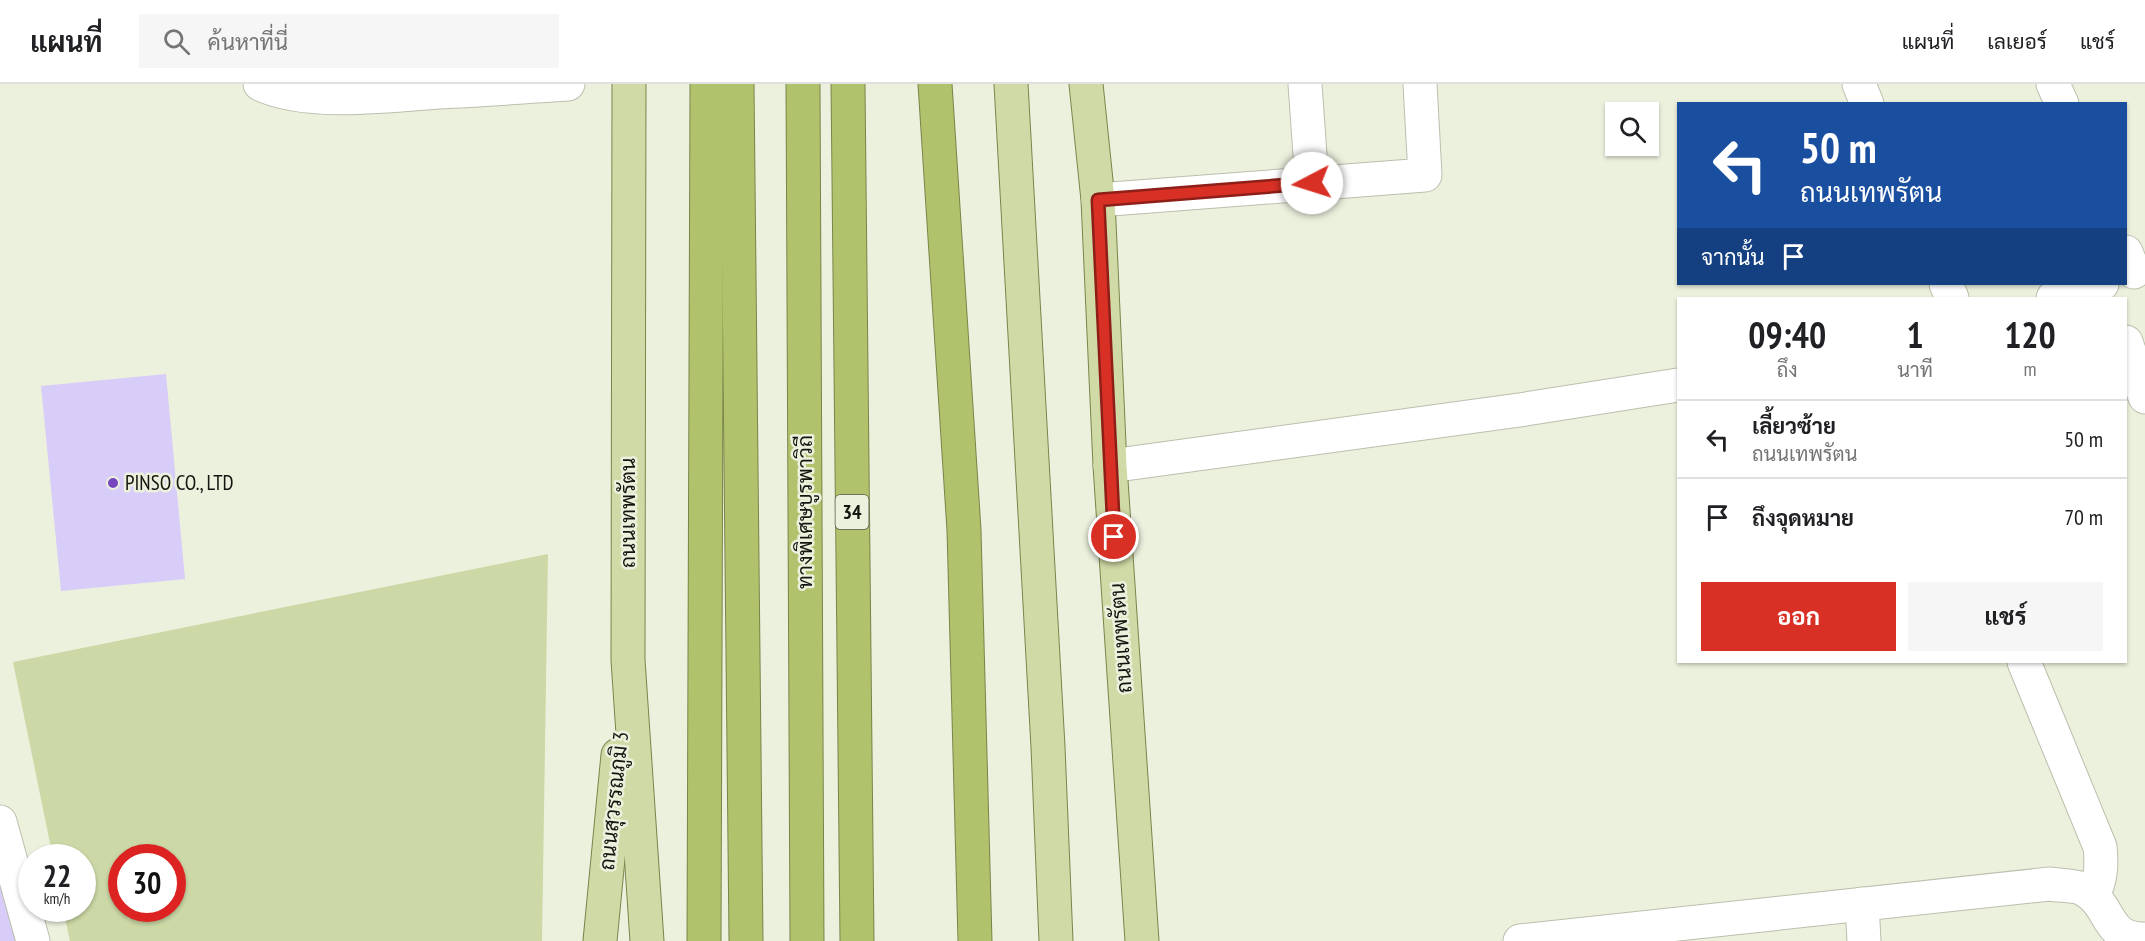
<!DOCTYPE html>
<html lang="th">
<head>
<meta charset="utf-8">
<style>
	body { margin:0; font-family:"PT Sans Narrow",Sarabun,sans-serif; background:#f6f6f6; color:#202124; height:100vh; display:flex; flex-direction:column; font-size:22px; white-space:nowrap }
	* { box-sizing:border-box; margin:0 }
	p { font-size:20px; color:#757577 }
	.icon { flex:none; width:33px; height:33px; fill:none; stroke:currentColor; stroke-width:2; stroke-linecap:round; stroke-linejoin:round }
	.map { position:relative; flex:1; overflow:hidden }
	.side { position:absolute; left:1677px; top:213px; width:450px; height:366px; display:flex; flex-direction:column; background:#fff; border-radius:0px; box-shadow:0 2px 4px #0004 }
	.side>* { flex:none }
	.hud { position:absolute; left:1677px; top:18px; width:450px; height:183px; border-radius:0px; box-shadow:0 2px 4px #0004; background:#1a4fa0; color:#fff; overflow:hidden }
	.tools { position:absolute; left:1605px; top:18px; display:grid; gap:12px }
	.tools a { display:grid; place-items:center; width:54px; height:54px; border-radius:0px; background:#fff; box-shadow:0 2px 4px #0004; font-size:30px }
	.speed { position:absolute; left:18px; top:760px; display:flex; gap:12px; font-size:30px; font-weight:700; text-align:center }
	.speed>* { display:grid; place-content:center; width:78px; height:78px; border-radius:50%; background:#fff; box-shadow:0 2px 4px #0004; line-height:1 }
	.speed small { font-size:15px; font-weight:400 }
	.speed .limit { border:9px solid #d22; background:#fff; color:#111 }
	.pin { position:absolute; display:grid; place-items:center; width:51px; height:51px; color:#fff; margin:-26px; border:3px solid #fff; border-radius:50%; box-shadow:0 2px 6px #0007 }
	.me { position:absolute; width:66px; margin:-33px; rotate:265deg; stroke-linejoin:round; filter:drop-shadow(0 0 4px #0008) }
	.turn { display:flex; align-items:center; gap:21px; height:126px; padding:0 24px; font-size:27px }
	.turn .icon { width:78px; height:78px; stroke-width:2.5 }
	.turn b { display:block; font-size:42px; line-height:51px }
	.then { display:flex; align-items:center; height:57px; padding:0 24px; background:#0003; gap:12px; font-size:22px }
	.eta { display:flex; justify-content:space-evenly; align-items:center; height:102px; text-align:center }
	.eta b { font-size:36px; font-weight:700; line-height:42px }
	.cta { display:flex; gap:12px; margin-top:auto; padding:12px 24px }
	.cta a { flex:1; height:69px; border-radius:0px; background:#d93025; color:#fff; font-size:24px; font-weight:700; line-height:69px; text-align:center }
	.cta a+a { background:#f6f6f6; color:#202124 }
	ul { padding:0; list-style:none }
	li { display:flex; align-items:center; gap:18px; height:78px; padding:0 24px; border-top:2px solid #e0e0e0 }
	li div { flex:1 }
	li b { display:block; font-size:22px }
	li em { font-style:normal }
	header { display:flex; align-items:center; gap:36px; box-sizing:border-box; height:84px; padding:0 30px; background:#fff; border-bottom:2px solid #e0e0e0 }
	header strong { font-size:28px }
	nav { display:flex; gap:33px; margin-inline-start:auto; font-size:21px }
	.search { width:420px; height:54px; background:#f6f6f6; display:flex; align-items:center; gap:15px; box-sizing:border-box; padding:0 21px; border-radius:0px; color:#757577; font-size:22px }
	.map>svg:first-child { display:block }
	.green { fill:#ccd8a6; fill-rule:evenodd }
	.building { fill:#d8ccf8 }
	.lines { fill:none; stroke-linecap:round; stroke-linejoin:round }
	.minor-casing { stroke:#bbbfad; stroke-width:35 }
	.major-casing { stroke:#79854b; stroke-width:35 }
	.highway-casing { stroke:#79854b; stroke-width:35 }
	.minor { stroke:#fff; stroke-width:33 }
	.major { stroke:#d0daa6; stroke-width:33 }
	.highway { stroke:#b0c26b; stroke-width:33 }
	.route-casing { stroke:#8d1f18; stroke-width:15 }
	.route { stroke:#d93025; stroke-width:10 }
	.poi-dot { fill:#7646be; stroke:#ecf1de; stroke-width:2 }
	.labels { text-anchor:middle; stroke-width:5; stroke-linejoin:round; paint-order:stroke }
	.shield { fill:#ecf1de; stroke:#55574d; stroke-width:1.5 }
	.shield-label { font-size:20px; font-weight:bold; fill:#14150f }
	.poi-label { font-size:21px; fill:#14150f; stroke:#ecf1de; text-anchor:start }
	.street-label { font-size:21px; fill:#14150f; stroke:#ecf1de }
</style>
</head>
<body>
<header>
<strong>แผนที่</strong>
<div class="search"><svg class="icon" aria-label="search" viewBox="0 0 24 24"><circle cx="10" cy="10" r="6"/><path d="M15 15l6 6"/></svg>ค้นหาที่นี่</div>
<nav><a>แผนที่</a><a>เลเยอร์</a><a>แชร์</a></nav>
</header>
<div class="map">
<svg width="2145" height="857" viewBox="0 0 2145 857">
	<rect width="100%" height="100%" fill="#ecf1de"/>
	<path class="green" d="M 548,470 L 542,857 L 70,857 L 63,825 L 82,825 L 82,774 L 53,774 L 13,578 ZM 122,774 L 172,774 L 172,825 L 122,825 Z"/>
	<g class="building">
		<polygon points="166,290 185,495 61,507 41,302"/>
		<polygon points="0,784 21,857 0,857"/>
	</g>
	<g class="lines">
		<defs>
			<g id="minor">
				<path d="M 260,0 C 306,22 388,12 438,8 C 481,6 524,3 568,0"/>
				<polyline points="1305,0 1312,99"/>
				<polyline points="1859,0 1867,20"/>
				<polyline points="2053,0 2062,20"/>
				<polyline points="1098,116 1425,91 1420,0"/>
				<polyline points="2126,168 2134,188"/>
				<polyline points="1946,200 1952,214"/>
				<polyline points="2053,214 2102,200"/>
				<polyline points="2126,258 2145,313"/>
				<polyline points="1110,382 1526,325 1678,301"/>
				<path d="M 2024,578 L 2100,763 C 2102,782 2101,795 2093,812"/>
				<polyline points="0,738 33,857"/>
				<polyline points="1862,820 1864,857"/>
				<path d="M 1520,857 L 2050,800 C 2060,802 2074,801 2083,805 C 2113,821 2104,856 2145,855"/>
			</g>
			<g id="major">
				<polyline points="629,0 628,576 647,857"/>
				<polyline points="1011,0 1048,663 1056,857"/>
				<polyline points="1086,0 1098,116 1110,382 1142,857"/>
				<polyline points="600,857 618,671"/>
			</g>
			<g id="highway">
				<polyline points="737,0 746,857"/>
				<polyline points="803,0 807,857"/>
				<polyline points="848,0 857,857"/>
				<polyline points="935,0 964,446 975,857"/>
				<polyline points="704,857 707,0"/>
			</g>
		</defs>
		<use href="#minor" class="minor-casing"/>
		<use href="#major" class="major-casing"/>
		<use href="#highway" class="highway-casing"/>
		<use href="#minor" class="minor"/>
		<use href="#major" class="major"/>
		<use href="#highway" class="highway"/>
	</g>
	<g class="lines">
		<defs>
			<polyline id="route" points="1114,453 1098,116 1312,99"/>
		</defs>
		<use href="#route" class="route-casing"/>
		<use href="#route" class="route"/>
	</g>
	<circle class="poi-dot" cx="113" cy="399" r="6"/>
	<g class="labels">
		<rect class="shield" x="835.5" y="411" width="33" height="34" rx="4.5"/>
		<g class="shield-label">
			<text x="852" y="435">34</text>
		</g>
		<g class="poi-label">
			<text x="125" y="406">PINSO CO., LTD</text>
		</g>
		<g class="street-label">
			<text transform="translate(805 428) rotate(-90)" y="7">ทางพิเศษบูรพาวิถี</text>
			<text transform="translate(628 429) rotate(-90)" y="7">ถนนเทพรัตน</text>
			<text transform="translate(1121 554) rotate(-94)" y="7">ถนนเทพรัตน</text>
			<text transform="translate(614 717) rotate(-84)" y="7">ถนนสุวรรณภูมิ 3</text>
		</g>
	</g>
</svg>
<div class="tools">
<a><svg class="icon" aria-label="search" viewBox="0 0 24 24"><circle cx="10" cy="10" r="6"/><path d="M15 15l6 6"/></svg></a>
</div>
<div class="speed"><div>22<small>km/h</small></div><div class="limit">30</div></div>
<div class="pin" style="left:1114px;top:453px;background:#d93025"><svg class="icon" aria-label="arrive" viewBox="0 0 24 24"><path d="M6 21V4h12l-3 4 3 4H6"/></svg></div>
<svg class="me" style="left:1312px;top:99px" viewBox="-20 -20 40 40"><circle r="19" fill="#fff"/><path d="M0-13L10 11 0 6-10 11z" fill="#d93025"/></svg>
<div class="hud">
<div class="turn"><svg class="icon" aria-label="left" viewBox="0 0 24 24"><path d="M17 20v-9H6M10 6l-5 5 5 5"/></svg><div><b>50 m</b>ถนนเทพรัตน</div></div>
<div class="then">จากนั้น<svg class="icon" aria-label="arrive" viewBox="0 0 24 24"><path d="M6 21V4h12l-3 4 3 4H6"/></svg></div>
</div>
<section class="side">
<div class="eta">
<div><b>09:40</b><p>ถึง</p></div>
<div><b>1</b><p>นาที</p></div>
<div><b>120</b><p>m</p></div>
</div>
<ul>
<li><svg class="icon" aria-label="left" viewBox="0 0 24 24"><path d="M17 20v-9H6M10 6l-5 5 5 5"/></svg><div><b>เลี้ยวซ้าย</b><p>ถนนเทพรัตน</p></div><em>50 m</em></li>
<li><svg class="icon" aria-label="arrive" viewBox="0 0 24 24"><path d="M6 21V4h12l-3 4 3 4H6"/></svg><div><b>ถึงจุดหมาย</b></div><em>70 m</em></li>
</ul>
<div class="cta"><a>ออก</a><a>แชร์</a></div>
</section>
</div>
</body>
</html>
